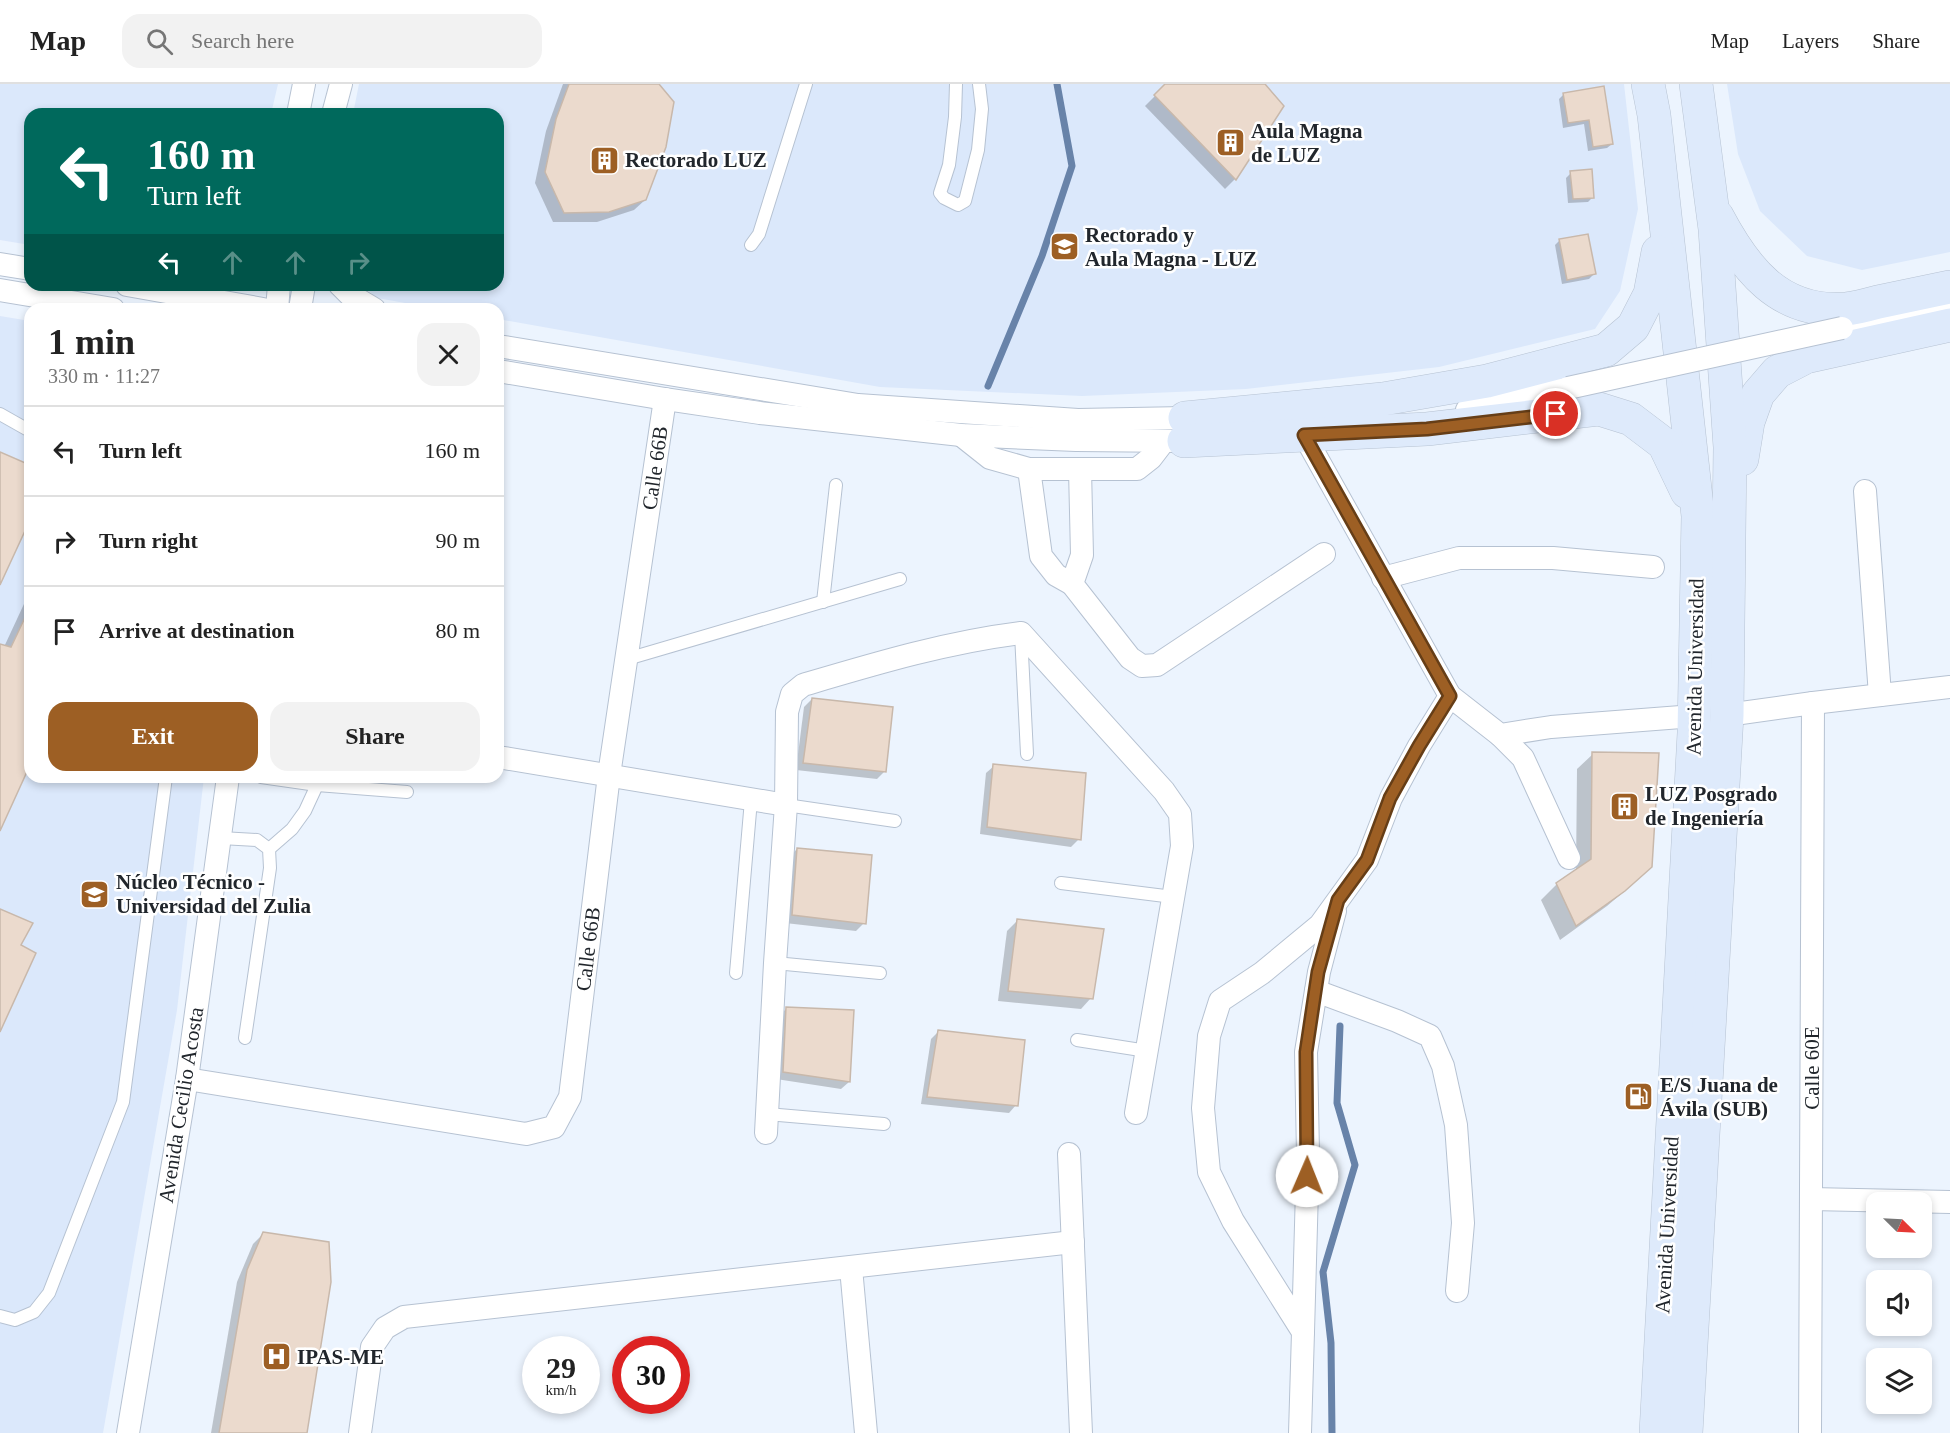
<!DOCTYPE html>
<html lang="en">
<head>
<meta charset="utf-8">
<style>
	body { margin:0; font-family:"Times New Roman",serif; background:#f2f2f2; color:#222; height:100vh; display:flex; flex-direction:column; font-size:22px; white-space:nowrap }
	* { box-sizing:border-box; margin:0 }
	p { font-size:20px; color:#767676 }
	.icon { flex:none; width:33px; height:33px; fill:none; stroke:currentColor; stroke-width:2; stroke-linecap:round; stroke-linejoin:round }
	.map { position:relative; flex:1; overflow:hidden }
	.side { position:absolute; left:24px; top:219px; width:480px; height:480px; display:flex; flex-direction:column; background:#fff; border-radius:18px; box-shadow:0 3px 9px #0003 }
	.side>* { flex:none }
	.top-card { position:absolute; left:24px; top:24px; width:480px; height:183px; border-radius:18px; box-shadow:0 3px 9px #0003; background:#00695c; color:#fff; overflow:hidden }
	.needle { width:39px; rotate:114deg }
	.buttons { position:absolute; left:1866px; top:1108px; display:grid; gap:12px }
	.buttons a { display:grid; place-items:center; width:66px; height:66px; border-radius:12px; background:#fff; box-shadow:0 3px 9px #0003; font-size:30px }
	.speed { position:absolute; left:522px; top:1252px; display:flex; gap:12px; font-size:30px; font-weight:700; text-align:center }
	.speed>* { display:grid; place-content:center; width:78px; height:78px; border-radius:50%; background:#fff; box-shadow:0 3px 9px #0003; line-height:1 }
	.speed small { font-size:15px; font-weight:400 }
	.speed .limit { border:9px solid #d22; background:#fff; color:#111 }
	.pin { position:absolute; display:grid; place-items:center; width:51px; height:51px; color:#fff; margin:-26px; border:3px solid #fff; border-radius:50%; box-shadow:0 2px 6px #0007 }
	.me { position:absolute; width:66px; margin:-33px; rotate:1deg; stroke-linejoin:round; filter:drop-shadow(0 0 4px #0008) }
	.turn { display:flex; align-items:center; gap:21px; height:126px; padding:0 24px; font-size:27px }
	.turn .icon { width:78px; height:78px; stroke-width:2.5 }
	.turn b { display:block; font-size:42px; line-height:51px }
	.lanes { display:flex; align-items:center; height:57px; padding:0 24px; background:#0003; justify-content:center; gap:30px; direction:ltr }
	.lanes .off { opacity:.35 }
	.round { display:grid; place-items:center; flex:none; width:63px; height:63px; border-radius:18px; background:#f2f2f2 }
	.head { display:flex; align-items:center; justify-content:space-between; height:102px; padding:0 24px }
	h1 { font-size:36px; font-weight:800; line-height:45px }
	.primary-button { display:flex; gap:12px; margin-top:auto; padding:12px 24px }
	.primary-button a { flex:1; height:69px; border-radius:18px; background:#9d5f24; color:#fff; font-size:24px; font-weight:800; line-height:69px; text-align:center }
	.primary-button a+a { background:#f2f2f2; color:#222 }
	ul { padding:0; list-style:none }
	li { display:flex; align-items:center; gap:18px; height:90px; padding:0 24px; border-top:2px solid #e0e0e0 }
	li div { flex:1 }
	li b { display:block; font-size:22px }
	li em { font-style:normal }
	header { display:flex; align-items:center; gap:36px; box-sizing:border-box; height:84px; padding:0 30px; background:#fff; border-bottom:2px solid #e0e0e0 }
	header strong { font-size:28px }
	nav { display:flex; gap:33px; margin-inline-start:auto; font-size:21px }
	.search { width:420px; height:54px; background:#f2f2f2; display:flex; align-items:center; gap:15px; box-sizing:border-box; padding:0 21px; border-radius:18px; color:#767676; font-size:22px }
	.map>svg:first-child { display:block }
	.built { fill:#dbe8fb }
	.shadow { fill:#0003 }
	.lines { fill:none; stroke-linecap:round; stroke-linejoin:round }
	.stream { stroke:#6883a9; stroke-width:7 }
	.building { fill:#ebdacd; stroke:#c8b8ab; stroke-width:1.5 }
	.lane-casing { stroke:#b6c2d2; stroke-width:14 }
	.street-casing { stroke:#b6c2d2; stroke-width:24 }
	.secondary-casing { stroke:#b6c2d2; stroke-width:34 }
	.lane { stroke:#fff; stroke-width:12 }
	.street { stroke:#fff; stroke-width:22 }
	.secondary { stroke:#deeafb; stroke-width:33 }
	.street-bridge-casing { stroke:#b6c2d2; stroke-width:24; stroke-linecap:butt }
	.street-bridge { stroke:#fff; stroke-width:22 }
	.route-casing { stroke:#663e17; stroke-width:15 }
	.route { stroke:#9d5f24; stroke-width:10 }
	.labels { text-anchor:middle; stroke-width:5; stroke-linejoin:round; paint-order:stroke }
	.poi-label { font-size:21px; font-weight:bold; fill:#21262c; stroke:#fff; text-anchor:start }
	.street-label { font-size:21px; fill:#21262c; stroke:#fff }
</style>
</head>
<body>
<header>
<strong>Map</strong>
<div class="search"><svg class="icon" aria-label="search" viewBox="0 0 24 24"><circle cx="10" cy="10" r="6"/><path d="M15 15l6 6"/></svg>Search here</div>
<nav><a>Map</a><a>Layers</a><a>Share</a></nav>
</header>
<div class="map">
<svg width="1950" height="1349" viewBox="0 0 1950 1349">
	<rect width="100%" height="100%" fill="#ecf4fe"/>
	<g class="built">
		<polygon points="0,0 278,0 271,30 30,30 30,161 0,156"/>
		<polygon points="359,0 1624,0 1638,125 1620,207 1595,245 1439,283 1246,305 1082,312 880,303 498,235 498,225 439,225 377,214 362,201 498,201 498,30 353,30"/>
		<polygon points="1727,0 1950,0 1950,168 1862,186 1807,172 1760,127 1738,70"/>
		<polygon points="0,232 30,237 30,693 204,693 177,926 103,1349 0,1349"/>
	</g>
	<g class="shadow">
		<polygon points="563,0 657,0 645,116 634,126 597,138 553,138 535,99 546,47"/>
		<polygon points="1167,0 1264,0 1235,95 1225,105 1145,22"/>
		<polygon points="1564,10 1612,60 1607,64 1588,67 1584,40 1563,44 1559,15"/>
		<polygon points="1571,89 1593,113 1588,118 1568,119 1566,94"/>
		<polygon points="1560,156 1594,190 1589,195 1562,200 1555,161"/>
		<polygon points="30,507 30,677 0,743 0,562 4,563"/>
		<polygon points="812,615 885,687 877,695 796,686 804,623"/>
		<polygon points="1593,670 1634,799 1607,822 1560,856 1541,816 1557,800 1576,787 1577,685"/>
		<polygon points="994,682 1079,755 1071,763 980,750 986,689"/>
		<polygon points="797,765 864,839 856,847 785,839 789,773"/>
		<polygon points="1017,837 1091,914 1081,925 998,917 1007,847"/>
		<polygon points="787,924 849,998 841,1005 776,995 779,932"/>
		<polygon points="939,947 1016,1021 1009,1029 921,1020 931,955"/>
		<polygon points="263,1150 305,1349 211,1349 237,1198 253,1160"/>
	</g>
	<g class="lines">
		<g class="stream">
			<polyline points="988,302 1042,172 1072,82 1057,0"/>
			<polyline points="1332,1349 1331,1259 1323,1188 1355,1081 1337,1019 1340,942"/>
		</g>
	</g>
	<g class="building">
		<polygon points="569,0 659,0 674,18 666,63 646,116 609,128 564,129 545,88 556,35"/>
		<polygon points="1165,0 1265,0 1284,22 1236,96 1154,11"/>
		<polygon points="1604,2 1613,60 1593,63 1589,36 1568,39 1563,9"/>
		<polygon points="1592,85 1594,114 1573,115 1570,87"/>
		<polygon points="1588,150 1596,190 1567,196 1559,155"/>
		<polygon points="0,368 30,381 30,436 0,501"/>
		<polygon points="30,523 30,681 0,747 0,560 11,563"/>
		<polygon points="812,614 893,623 886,688 803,679"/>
		<polygon points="1592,668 1659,669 1652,783 1625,807 1576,842 1556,799 1591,775"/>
		<polygon points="993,680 1086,689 1081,756 987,743"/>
		<polygon points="797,764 872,771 866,840 792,831"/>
		<polygon points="0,825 33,839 21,861 36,869 0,948"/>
		<polygon points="1017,835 1104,845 1093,915 1008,907"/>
		<polygon points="786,923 854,926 850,998 783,988"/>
		<polygon points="938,946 1025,956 1018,1022 927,1013"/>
		<polygon points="263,1148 329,1158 331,1198 307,1349 219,1349 247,1186"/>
	</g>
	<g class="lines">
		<defs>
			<g id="lane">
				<polyline points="956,0 955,33 949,81 940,109 944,114 958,121 965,117 978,66 982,25 979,0"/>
				<polyline points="751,161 759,150 806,0"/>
				<polyline points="0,330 30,347"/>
				<polyline points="823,518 836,401"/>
				<polyline points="1021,550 1027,670"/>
				<polyline points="627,575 900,495"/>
				<polyline points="261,693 317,701 407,708"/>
				<polyline points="786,721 895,737"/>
				<polyline points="221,754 257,756 269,765 270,784 245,954"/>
				<polyline points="269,765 292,745 305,727 317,701"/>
				<polyline points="1061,799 1173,813"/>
				<polyline points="775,879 880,889"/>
				<polyline points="736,889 751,716"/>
				<polyline points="1077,956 1147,967"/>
				<polyline points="767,1030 884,1040"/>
				<polyline points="0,1232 15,1236 34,1228 49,1209 123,1018 166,693"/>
			</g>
			<g id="street">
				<polyline points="298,30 304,0"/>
				<polyline points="333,30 341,0"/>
				<polyline points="0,180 30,185"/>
				<polyline points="127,201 263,225"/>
				<polyline points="340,201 349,210 374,225"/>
				<polyline points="0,206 113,225"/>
				<polyline points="277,225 279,201"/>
				<polyline points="300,225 304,201"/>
				<polyline points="1842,244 1950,222"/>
				<polyline points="498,262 858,321 1078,336 1185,334 1199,338"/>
				<polyline points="498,287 665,315 760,329 961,351 1076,356 1184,357 1196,353"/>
				<polyline points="1467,326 1568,304"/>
				<polyline points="961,351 990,374 1029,385 1137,385 1151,374 1164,357"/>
				<polyline points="1029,385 1041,472 1056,491 1072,500"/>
				<polyline points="1080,385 1082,471 1072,500 1130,574 1142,582 1157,581 1324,470"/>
				<polyline points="1865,407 1880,611"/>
				<polyline points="1383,494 1459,474 1553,474 1653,483"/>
				<polyline points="1450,612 1500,651 1551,643 1694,632"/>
				<polyline points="1727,631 1813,619 1950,603"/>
				<polyline points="1500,651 1523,674 1569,774"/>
				<polyline points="498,673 786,721"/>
				<polyline points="1316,907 1397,937 1430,952 1443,982 1456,1041 1463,1139 1457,1207"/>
				<polyline points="187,995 526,1050 554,1043 570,1013 609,691 665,315"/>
				<path d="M 766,1049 L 775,879 L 786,721 L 787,628 L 792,610 L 803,601 C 874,580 947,558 1021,549 L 1164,707 L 1180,730 L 1182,762 L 1136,1029"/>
				<polyline points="1069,1070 1081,1349"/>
				<polyline points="1811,1115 1950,1118"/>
				<polyline points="851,1184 866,1349"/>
				<polyline points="1303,1248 1308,1070 1306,968 1319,888 1335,827"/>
				<polyline points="128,1349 187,995 228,693"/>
				<polyline points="360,1349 372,1263 385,1244 404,1233 1073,1158"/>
				<polyline points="1300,1349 1303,1248 1233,1137 1209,1088 1203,1024 1209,952 1220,917 1262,889 1320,841 1367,776 1391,714 1419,662 1450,612 1304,351"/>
				<polyline points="1810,1349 1813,619"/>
			</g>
			<g id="secondary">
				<polyline points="1648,0 1654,31 1698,432 1694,649 1656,1349"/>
				<path d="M 1717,132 C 1745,185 1779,230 1846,225 C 1856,224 1867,221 1878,218 C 1902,213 1926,208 1950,203"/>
				<polyline points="1185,334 1383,315 1487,297 1606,266 1633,243 1650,210 1658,168"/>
				<polyline points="1184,357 1427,345 1599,325 1631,335 1664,360 1687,408"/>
				<polyline points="1742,375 1748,338 1758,310 1777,288 1806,273 1950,241"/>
				<polyline points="1686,1349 1727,631 1730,363 1715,145 1696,0"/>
			</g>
		</defs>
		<use href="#lane" class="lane-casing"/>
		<use href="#street" class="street-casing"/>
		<use href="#secondary" class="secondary-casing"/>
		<use href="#lane" class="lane"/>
		<use href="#street" class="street"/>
		<use href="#secondary" class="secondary"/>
		<defs>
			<polyline id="street-bridge" points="1568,304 1842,244"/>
		</defs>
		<use href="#street-bridge" class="street-bridge-casing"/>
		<use href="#street-bridge" class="street-bridge"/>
	</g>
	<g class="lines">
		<defs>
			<polyline id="route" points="1307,1092 1306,968 1318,888 1338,816 1367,776 1390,714 1419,662 1450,612 1304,351 1427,345 1556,330"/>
		</defs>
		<use href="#route" class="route-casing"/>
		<use href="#route" class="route"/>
	</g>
	<defs>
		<symbol id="building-square" viewBox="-11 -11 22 22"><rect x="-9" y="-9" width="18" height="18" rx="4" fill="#9d5f24" stroke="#fff"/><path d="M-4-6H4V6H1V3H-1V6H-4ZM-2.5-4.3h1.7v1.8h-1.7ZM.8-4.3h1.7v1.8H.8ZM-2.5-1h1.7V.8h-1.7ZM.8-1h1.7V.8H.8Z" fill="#fff"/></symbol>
		<symbol id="university-square" viewBox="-11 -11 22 22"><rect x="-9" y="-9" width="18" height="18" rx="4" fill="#9d5f24" stroke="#fff"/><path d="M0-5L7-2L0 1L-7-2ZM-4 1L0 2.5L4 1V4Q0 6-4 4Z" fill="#fff"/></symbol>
		<symbol id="fuel-square" viewBox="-11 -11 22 22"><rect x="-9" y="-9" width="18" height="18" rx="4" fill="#9d5f24" stroke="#fff"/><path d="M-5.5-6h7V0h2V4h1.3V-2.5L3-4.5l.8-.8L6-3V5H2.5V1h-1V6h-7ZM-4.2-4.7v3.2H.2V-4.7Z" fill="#fff"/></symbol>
		<symbol id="hospital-square" viewBox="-11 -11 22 22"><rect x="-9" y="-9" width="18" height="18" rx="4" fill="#9d5f24" stroke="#fff"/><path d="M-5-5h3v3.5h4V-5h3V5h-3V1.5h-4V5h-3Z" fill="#fff"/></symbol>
	</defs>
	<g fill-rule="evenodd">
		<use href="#building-square" x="1214" y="42" width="33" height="33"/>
		<use href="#building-square" x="588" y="60" width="33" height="33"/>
		<use href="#university-square" x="1048" y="146" width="33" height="33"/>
		<use href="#building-square" x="1608" y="706" width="33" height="33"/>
		<use href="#university-square" x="78" y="794" width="33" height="33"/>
		<use href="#fuel-square" x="1622" y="996" width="33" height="33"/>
		<use href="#hospital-square" x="260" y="1256" width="33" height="33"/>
	</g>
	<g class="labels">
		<g class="poi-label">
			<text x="1251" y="54">Aula Magna<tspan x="1251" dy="24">de LUZ</tspan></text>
			<text x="625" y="83">Rectorado LUZ</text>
			<text x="1085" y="158">Rectorado y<tspan x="1085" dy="24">Aula Magna - LUZ</tspan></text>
			<text x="1645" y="717">LUZ Posgrado<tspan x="1645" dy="24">de Ingeniería</tspan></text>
			<text x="116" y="805">Núcleo Técnico -<tspan x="116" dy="24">Universidad del Zulia</tspan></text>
			<text x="1660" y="1008">E/S Juana de<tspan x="1660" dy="24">Ávila (SUB)</tspan></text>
			<text x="297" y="1280">IPAS-ME</text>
		</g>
		<g class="street-label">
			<text transform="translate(655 384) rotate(-82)" y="7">Calle 66B</text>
			<text transform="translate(1695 583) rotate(-89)" y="7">Avenida Universidad</text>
			<text transform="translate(588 865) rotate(-83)" y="7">Calle 66B</text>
			<text transform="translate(1812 984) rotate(-90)" y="7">Calle 60E</text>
			<text transform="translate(181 1021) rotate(-81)" y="7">Avenida Cecilio Acosta</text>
			<text transform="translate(1667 1141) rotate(-87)" y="7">Avenida Universidad</text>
		</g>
	</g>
</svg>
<div class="buttons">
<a><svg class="needle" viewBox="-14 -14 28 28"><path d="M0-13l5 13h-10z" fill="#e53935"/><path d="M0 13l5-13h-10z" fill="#767676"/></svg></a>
<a><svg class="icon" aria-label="sound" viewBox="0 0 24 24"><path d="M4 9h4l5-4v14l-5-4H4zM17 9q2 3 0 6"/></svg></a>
<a><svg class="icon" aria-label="layers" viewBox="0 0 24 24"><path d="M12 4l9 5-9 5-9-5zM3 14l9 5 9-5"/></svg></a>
</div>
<div class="speed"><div>29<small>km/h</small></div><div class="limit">30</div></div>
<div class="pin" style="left:1556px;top:330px;background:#d93025"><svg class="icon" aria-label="arrive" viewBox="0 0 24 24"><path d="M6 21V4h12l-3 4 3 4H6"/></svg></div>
<svg class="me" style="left:1307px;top:1092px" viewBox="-20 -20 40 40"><circle r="19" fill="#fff"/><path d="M0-13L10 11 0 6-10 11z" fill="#9d5f24"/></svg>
<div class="top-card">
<div class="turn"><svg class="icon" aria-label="left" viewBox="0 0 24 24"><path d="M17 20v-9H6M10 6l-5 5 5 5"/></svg><div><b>160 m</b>Turn left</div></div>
<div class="lanes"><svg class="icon" aria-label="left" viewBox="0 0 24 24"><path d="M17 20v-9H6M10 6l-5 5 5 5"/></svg><svg class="icon off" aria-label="ahead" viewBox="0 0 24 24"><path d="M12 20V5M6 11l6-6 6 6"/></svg><svg class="icon off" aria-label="ahead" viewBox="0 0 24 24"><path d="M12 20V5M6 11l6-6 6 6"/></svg><svg class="icon off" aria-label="right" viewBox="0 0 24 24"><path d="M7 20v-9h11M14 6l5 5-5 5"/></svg></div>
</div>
<section class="side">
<div class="head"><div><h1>1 min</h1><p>330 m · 11:27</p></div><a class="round"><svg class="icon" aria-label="close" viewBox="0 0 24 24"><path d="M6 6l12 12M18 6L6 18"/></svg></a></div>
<ul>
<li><svg class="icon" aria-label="left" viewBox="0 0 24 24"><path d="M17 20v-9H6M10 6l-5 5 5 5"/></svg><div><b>Turn left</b></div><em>160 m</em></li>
<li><svg class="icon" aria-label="right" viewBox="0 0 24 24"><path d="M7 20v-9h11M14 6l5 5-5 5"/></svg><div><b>Turn right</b></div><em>90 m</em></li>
<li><svg class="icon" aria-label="arrive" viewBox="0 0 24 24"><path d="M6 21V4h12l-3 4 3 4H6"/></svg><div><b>Arrive at destination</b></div><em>80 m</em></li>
</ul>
<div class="primary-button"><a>Exit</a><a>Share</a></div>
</section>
</div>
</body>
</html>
